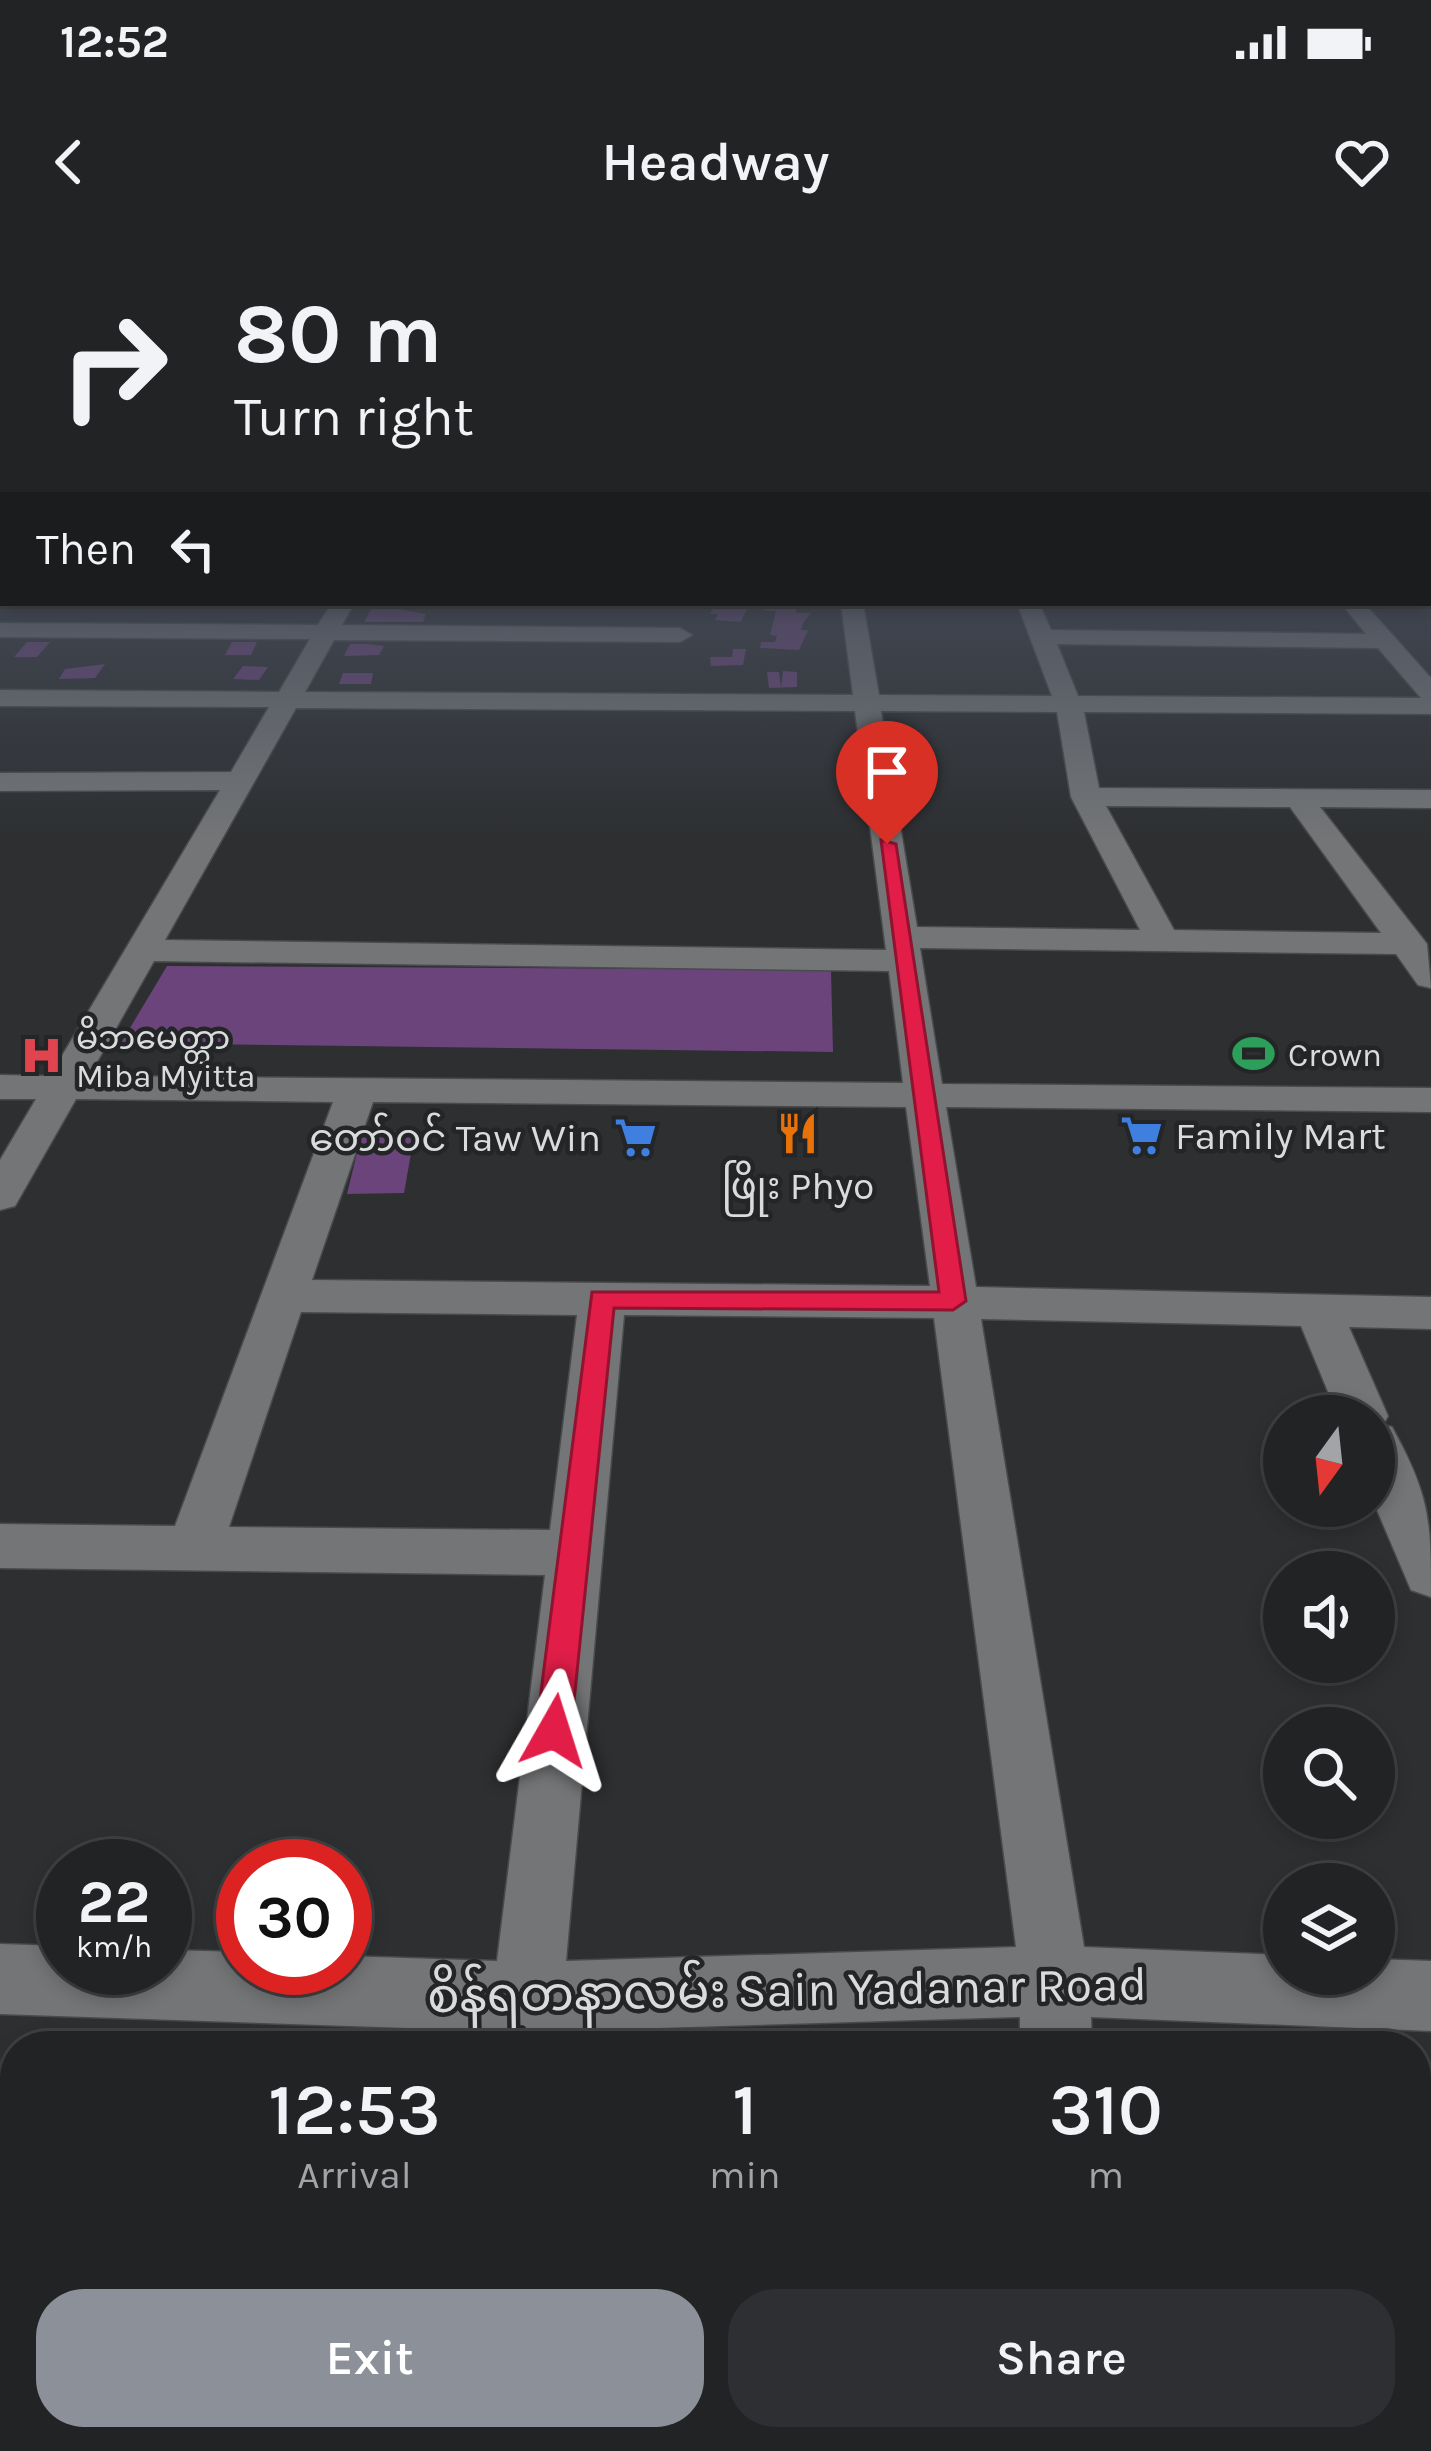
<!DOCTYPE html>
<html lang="en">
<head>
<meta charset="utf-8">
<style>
	body { margin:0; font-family:Karla,"Noto Sans Myanmar",sans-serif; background:#2e2f32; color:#f1f3f6; height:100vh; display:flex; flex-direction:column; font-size:45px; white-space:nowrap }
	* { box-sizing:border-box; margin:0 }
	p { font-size:39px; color:#a2a4a7 }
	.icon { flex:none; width:66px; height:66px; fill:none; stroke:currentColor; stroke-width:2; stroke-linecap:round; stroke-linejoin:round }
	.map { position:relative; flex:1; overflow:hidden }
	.panel { position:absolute; left:0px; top:1791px; width:1431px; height:420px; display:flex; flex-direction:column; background:#222325; border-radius:48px 48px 0 0; box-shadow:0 6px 18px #0003,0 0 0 3px #3f4042 }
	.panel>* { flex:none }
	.top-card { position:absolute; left:0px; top:0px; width:1431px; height:366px; box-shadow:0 6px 18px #0003,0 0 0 3px #3f4042; background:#222325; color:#f1f3f6; overflow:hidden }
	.needle { width:78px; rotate:195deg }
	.controls { position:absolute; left:1263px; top:1155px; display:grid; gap:24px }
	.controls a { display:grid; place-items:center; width:132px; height:132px; border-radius:50%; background:#222325; box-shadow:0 6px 18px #0003,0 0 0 3px #3f4042; font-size:60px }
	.speed { position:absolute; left:36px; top:1599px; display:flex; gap:24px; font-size:60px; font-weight:700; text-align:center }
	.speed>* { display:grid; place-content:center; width:156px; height:156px; border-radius:50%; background:#222325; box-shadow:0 6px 18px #0003,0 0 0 3px #3f4042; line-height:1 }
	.speed small { font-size:30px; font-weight:400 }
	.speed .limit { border:18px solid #d22; background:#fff; color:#111 }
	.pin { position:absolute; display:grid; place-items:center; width:102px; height:102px; color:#fff; margin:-123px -51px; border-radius:50% 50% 50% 0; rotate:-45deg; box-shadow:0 0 12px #0007 }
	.pin .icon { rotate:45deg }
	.me { position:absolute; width:132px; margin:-66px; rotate:6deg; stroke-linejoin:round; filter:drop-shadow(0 0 9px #0008) }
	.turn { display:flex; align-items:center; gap:42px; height:252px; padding:0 36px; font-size:54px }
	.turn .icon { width:156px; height:156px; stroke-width:2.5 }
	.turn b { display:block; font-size:84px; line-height:102px }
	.then { display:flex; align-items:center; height:114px; padding:0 36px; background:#0003; gap:24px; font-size:45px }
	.eta { display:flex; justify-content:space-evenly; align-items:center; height:204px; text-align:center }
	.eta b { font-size:72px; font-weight:600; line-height:84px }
	.button { display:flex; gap:24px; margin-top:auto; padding:24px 36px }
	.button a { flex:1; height:138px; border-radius:48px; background:#8c9099; color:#fff; font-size:48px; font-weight:600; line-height:138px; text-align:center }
	.button a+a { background:#2e2f32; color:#f1f3f6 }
	.status { display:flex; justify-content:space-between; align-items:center; height:84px; padding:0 60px; background:#222325; direction:ltr }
	.status svg { height:33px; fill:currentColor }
	header { display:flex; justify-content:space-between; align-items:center; height:156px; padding:0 36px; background:#222325; font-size:54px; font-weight:600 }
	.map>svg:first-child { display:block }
	.building { fill:#6c447c }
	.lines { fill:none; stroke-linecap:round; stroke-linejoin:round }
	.minor-casing { stroke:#484a4c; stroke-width:3 }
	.minor { fill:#737577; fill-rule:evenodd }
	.route { fill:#e11d48; stroke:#92132f; stroke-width:3 }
	.labels { text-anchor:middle; stroke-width:9; stroke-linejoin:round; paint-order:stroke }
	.far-poi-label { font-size:33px; fill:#dadbdc; stroke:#232527; text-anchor:start }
	.poi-label { font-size:39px; fill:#dadbdc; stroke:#232527; text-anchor:start }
	.near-street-label { font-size:48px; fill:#dadbdc; stroke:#232527 }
</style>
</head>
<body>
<div class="status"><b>12:52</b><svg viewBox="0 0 49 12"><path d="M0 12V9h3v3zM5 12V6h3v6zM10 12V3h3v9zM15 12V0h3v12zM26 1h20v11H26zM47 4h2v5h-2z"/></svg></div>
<header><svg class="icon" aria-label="back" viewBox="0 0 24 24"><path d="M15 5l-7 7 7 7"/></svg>Headway<svg class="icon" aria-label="heart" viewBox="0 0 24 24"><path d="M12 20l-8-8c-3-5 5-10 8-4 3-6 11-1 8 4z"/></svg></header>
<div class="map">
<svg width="1431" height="2211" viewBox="0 0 1431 2211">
	<rect width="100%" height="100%" fill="#2d2f31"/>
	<g class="building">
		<polygon points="716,363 733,363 749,364 741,382 715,380 718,374 710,374"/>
		<polygon points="794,363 797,373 811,373 803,383 801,390 808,390 799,410 760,408 761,402 775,402 777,396 770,395 776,371 763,370 764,365"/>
		<polygon points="372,368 393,368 426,374 423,382 364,382"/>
		<polygon points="27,402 50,402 37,417 14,417"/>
		<polygon points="232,402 257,402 251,415 225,415"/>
		<polygon points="350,404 367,404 384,406 379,415 344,416"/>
		<polygon points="733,409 746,409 743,425 711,426 710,417 732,417"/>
		<polygon points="105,424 95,438 59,439 65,429"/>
		<polygon points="243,426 268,427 259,440 233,439"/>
		<polygon points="783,431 797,432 797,447 769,448 767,432 779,432 781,447"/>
		<polygon points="343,433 373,433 371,444 339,444"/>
		<polygon points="167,726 831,730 833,812 121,803"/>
		<polygon points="415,891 404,953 347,954 362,892"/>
	</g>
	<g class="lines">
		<defs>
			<g id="minor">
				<polygon points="3,330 3,346 0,347 0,331"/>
				<path d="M 332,363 L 354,363 L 342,385 L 680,388 L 692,395 L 680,402 L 334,400 L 305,452 L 853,455 L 841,363 L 863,363 L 879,455 L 1052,456 L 1017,363 L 1039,363 L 1051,390 L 1366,394 L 1341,363 L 1364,363 L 1431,438 L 1431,474 L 1084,472 L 1099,548 L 1431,550 L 1431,568 L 1320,567 L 1427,704 L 1431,748 L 1418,745 L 1396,714 L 920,708 L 942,844 L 1431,848 L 1431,872 L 946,867 L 976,1047 L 1431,1057 L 1431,1089 L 1349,1087 L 1388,1176 L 1383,1185 L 1392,1187 C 1430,1256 1431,1280 1431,1357 L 1411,1350 L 1374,1263 L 1374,1176 L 1338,1176 L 1301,1086 L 981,1079 L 1084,1707 L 1284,1715 L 1284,1734 L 1374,1734 L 1374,1719 L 1431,1721 L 1431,1791 L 1091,1777 L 1092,1806 L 1020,1806 L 1020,1777 L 528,1792 L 0,1774 L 0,1704 L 63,1706 L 63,1728 L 165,1728 L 165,1710 L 243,1712 L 243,1728 L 345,1728 L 345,1716 L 497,1721 L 545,1335 L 0,1328 L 0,1284 L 175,1286 L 333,862 L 76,859 L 15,966 L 0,970 L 0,920 L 36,859 L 0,859 L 0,835 L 50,836 L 220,550 L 0,551 L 0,533 L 231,532 L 269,467 L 0,466 L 0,450 L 279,452 L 310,399 L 0,397 L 0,383 L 318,385 ZM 1057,404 L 1378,408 L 1421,458 L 1078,456 ZM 296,468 L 855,471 L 886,710 L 165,700 ZM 881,471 L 1057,472 L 1071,557 L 1140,690 L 917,687 ZM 1106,566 L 1290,567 L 1381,693 L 1174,690 ZM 154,721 L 889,731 L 903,843 L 89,836 ZM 373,862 L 906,867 L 930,1046 L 312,1040 ZM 301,1072 L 577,1075 L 550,1290 L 229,1287 ZM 624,1075 L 934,1078 L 1016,1707 L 566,1721 Z"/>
				<polygon points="1022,2196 1106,2196 1107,2211 1021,2211"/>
			</g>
		</defs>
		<use href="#minor" class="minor-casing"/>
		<use href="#minor" class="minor"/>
	</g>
	<linearGradient id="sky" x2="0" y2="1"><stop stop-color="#191a1b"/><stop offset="0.49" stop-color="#464d5a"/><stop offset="1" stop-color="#464d5a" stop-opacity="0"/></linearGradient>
	<rect width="1431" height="601" fill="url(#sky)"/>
	<polygon class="route" points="881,600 896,604 966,1061 953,1070 614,1068 571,1491 566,1502 554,1506 541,1502 536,1491 592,1052 939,1052"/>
	<defs>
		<symbol id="stadium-bare" viewBox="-9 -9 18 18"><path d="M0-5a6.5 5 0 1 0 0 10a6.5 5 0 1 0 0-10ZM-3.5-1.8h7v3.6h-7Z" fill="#2e9e5b" stroke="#232527" stroke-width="2.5" paint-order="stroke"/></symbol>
		<symbol id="hospital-bare" viewBox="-9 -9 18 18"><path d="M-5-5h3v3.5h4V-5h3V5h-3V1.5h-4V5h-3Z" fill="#e0444e" stroke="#232527" stroke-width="2.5" paint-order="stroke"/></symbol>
		<symbol id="restaurant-bare" viewBox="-9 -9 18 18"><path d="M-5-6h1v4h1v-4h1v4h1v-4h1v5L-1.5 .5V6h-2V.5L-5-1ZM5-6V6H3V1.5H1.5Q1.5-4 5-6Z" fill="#e8710a" stroke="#232527" stroke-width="2.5" paint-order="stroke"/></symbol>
		<symbol id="supermarket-bare" viewBox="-9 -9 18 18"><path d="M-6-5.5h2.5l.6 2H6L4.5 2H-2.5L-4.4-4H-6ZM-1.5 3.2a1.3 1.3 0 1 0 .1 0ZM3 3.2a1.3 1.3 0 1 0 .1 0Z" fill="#3f7fe0" stroke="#232527" stroke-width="2.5" paint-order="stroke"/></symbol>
	</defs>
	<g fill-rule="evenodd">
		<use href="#stadium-bare" x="1224" y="784" width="59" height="59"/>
		<use href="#hospital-bare" x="12" y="786" width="59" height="59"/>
		<use href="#restaurant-bare" x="768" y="864" width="59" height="59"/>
		<use href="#supermarket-bare" x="1112" y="866" width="59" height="59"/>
		<use href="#supermarket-bare" x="606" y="868" width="59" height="59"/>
	</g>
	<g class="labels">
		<g class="far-poi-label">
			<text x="76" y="809">မိဘမေတ္တာ<tspan x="76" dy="38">Miba Myitta</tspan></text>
			<text x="1288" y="826">Crown</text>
		</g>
		<g class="poi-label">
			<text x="1175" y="909">Family Mart</text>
			<text x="601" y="911" text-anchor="end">တော်ဝင် Taw Win</text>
			<text x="798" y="959" text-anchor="middle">ဖြိုး Phyo</text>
		</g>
		<g class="near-street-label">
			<text transform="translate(787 1749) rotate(-1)" y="17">စိန်ရတနာလမ်း Sain Yadanar Road</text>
		</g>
	</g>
</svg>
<div class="controls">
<a><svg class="needle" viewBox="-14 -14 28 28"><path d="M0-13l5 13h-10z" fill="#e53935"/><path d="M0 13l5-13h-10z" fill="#a2a4a7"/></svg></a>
<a><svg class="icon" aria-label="sound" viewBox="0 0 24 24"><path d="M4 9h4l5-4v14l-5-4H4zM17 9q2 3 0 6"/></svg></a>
<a><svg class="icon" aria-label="search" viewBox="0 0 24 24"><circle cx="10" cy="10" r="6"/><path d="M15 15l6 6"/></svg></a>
<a><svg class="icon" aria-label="layers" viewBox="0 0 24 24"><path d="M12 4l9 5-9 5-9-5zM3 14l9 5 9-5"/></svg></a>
</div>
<div class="speed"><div>22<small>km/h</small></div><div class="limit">30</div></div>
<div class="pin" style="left:887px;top:604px;background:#d93025"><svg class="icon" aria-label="arrive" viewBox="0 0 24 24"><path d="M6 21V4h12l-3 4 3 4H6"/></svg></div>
<svg class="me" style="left:554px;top:1491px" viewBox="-20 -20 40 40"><path d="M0-17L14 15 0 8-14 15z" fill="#e11d48" stroke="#fff" stroke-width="4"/></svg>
<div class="top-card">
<div class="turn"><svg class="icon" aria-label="right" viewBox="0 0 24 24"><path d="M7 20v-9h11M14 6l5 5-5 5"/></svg><div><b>80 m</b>Turn right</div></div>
<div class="then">Then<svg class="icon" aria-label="left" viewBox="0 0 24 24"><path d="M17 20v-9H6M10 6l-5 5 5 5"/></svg></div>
</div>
<section class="panel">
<div class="eta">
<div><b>12:53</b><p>Arrival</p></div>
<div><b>1</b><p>min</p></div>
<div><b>310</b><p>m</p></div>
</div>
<div class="button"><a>Exit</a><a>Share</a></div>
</section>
</div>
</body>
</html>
